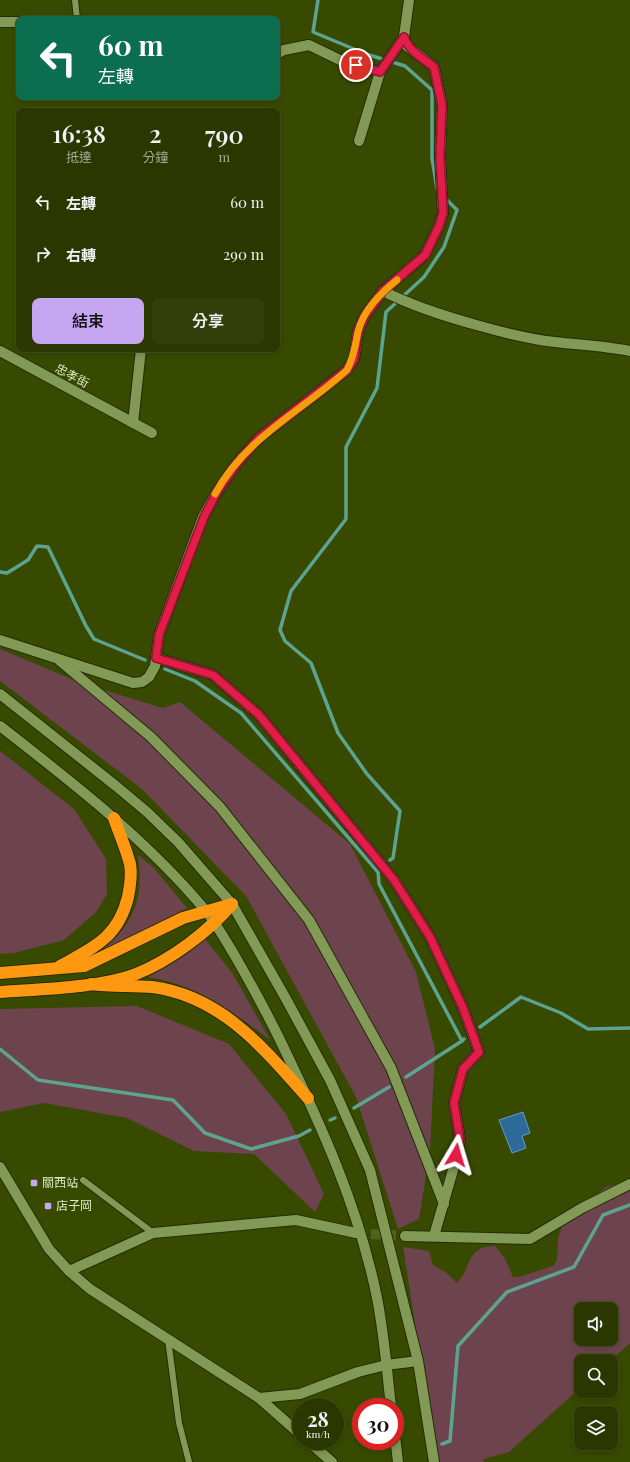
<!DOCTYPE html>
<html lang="zh-TW">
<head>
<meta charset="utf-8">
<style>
	body { margin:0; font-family:"Playfair Display","Noto Sans TC",serif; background:#323f0a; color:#f1f3f6; height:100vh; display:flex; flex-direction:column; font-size:15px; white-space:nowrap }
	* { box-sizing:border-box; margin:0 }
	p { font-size:13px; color:#a5ac99 }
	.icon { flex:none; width:22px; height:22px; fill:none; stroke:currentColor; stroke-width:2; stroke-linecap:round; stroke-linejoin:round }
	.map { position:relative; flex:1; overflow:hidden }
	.panel { position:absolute; left:16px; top:108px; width:264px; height:244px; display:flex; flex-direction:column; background:#2a3800; border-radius:8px; box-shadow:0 2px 6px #0003,0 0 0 1px #465222 }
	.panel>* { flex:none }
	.top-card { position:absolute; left:16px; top:16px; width:264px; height:84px; border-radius:8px; box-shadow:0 2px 6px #0003,0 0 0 1px #465222; background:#0b6e4f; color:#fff; overflow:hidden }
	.buttons { position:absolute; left:574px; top:1302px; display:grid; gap:8px }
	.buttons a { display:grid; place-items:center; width:44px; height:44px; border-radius:8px; background:#2a3800; box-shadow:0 2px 6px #0003,0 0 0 1px #465222; font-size:20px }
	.speed { position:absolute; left:292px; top:1398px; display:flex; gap:8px; font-size:20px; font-weight:700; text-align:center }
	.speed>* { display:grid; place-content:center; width:52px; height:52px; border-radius:50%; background:#2a3800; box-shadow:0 2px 6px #0003,0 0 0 1px #465222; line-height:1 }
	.speed small { font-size:10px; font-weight:400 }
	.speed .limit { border:6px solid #d22; background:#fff; color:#111 }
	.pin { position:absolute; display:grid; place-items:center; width:34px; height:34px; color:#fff; margin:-17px; border:2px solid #fff; border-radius:50%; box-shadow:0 1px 4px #0007 }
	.me { position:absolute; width:44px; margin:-22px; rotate:7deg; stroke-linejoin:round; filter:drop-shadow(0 0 3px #0008) }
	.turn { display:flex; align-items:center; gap:14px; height:84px; padding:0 16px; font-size:18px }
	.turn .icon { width:52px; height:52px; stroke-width:2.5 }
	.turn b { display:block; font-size:28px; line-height:34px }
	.eta { display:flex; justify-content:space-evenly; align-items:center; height:68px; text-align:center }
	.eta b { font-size:24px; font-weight:600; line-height:28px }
	.cta { display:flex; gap:8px; margin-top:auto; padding:8px 16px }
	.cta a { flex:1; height:46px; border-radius:8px; background:#c6a6f0; color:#111; font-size:16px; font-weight:600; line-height:46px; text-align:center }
	.cta a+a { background:#323f0a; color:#f1f3f6 }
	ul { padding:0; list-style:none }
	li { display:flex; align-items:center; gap:12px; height:52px; padding:0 16px }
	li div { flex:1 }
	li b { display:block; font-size:15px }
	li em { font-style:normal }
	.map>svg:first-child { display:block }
	.green { fill:#6d444e; fill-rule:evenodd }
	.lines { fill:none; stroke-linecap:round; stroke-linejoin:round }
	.stream { stroke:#5ca491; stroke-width:3.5 }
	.building { fill:#2d6a97; stroke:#609ccc }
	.street-tunnel { stroke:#51621e; stroke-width:10; stroke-dasharray:10 5; stroke-linecap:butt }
	.lane-casing { stroke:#232d09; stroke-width:8 }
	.street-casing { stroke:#232d09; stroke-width:12 }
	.secondary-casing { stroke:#232d09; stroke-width:12 }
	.highway-casing { stroke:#232d09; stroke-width:14 }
	.lane { stroke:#839956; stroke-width:6 }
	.street { stroke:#839956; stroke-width:10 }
	.secondary { stroke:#839956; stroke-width:10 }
	.highway { stroke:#fe9811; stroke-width:12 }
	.route-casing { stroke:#92132f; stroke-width:10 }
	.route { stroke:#e11d48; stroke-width:7 }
	.slow { stroke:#f59e0b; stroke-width:7 }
	.poi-dot { fill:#c6a6f0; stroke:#384a00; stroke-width:1.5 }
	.labels { text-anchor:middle; stroke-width:4; stroke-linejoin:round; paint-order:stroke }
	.street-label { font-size:12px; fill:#ddeac8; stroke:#384a00 }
	.poi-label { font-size:12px; fill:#ddeac8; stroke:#384a00; text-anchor:start }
</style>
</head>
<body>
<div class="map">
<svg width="630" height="1462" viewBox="0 0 630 1462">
	<rect width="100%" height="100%" fill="#384a00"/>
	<g class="green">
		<polygon points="0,649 81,683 163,708 180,702 350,844 416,972 435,1049 430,1150 419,1219 398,1229 356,1097 246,896 142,789 0,681"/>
		<polygon points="0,751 74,809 106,859 107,894 96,912 64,940 14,953 0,954"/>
		<path d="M 138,855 L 153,867 L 187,908 L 95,955 C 103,948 113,942 119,934 C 140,910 142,885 138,855 Z"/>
		<path d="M 205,939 L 233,974 L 270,1040 C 231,1010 197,985 148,977 Z"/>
		<polygon points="137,1006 229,1044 286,1114 324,1194 315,1212 254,1154 194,1151 127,1118 44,1103 0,1112 0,1009"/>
		<path d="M 630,1181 L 630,1343 L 610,1361 L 581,1361 L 581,1387 L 509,1452 L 484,1459 L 483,1462 L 437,1462 L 403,1247 L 429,1251 L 433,1265 L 447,1273 L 457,1283 C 473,1266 465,1247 495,1246 L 505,1259 L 513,1277 L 519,1277 L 553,1266 L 557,1260 L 558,1238 L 562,1227 L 568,1219 L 606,1187 ZM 581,1309 L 611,1309 L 611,1339 L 581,1339 Z"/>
	</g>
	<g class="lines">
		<g class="stream">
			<polyline points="318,0 313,32 366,54 405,66 432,90 432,158 437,189"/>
			<polyline points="0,572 7,573 28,560 37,546 48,547 86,626 94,639 145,660"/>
			<polyline points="165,669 195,681 241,713 378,872"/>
			<polyline points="390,860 393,858 400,811 367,774 338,733 311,663 285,641 280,630 291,591 346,519 346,447 377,388 386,312 424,277 444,247 457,210 445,198"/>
			<polyline points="378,871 379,884 462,1041 464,1039"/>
			<polyline points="480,1027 521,997 561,1013 588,1029 630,1028"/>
			<polyline points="0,1049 38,1080 173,1100 205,1133 251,1149 299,1136 310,1130"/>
			<polyline points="406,1077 462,1041"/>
			<polyline points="354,1108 389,1087"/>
			<polyline points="330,1120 335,1118"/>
			<polyline points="442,1444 450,1441 458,1346 507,1292 574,1267 603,1215 630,1205"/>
		</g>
	</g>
	<polygon class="building" points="523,1112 530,1133 522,1136 526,1148 512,1153 499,1120"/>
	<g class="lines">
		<polyline class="street-tunnel" points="356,1233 405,1236"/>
		<defs>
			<g id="lane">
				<polyline points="75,0 77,19"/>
				<polyline points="83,1180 153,1233"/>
				<polyline points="168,1339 179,1423 189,1462"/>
			</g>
			<g id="street">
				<polyline points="0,22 19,22"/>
				<polyline points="277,54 284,50 309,45 344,62 380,72 359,141"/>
				<polyline points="380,72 404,37"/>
				<path d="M 383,291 C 414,307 447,317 480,326 C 505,333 529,339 555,342 C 580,345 605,346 630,351"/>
				<polyline points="0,351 152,433"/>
				<polyline points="133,423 141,349"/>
				<polyline points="0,640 133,683 142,682 149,677 155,666 159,635 203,517 218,490 238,462 259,438 347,370 354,359 358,331 364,317 383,291 425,255 439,226 443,213 440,157 442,105 434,67 407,46 404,37 409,0"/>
				<polyline points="156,658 213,675 259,715 394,880 430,937 463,1008 479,1052 463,1069 454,1103 460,1139 453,1170 434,1236"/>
				<polyline points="60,661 151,737 220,807 309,920 391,1068 444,1204"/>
				<polyline points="405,1236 530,1239 582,1208 630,1184"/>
				<polyline points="69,1271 153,1233 296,1220 356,1233"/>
			</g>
			<g id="secondary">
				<polyline points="0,694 116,786 147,812 178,842 232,904 285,997 330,1080 370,1170 418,1361 434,1462"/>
				<path d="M 0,726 C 73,783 147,840 206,911 C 217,925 226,941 235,956 C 251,984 267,1013 281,1042 C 321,1125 359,1208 377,1298 C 384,1333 387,1371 391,1407"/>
				<polyline points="0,1167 49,1249 69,1271 90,1289 259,1398 301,1435"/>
				<polyline points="259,1398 300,1394 358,1372 386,1365 418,1361"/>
				<polyline points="395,1436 398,1462"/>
				<polyline points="308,1441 332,1462"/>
			</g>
			<g id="highway">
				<path d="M 60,966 C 93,948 118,938 128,897 C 130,887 132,874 130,864 C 126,848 119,833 114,818"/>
				<polyline points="0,973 84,966 183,918 232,904"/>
				<path d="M 91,984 C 111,987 132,985 152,987 C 222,996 264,1049 308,1098"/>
				<path d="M 0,992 C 41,989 99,988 136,974 C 171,960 208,932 232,904"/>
			</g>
		</defs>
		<use href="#lane" class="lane-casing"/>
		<use href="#street" class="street-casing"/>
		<use href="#secondary" class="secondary-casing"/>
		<use href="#highway" class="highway-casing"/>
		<use href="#lane" class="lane"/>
		<use href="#street" class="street"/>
		<use href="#secondary" class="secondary"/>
		<use href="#highway" class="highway"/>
	</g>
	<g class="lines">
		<defs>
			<path id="route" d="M 356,65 L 380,72 L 404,37 C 409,51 422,58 434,67 L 442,105 L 440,157 L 443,213 L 439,226 L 425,255 L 383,291 L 364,317 L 358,331 L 354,359 L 347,370 L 259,438 L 238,462 L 218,490 L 204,517 L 159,635 L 156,658 L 213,675 L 259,715 L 394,880 L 430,937 L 463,1008 L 479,1052 L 463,1069 L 454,1103 L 460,1139 L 456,1155"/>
		</defs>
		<use href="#route" class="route-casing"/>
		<use href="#route" class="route"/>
		<path class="slow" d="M 215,494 C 245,438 302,411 347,370 C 354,357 355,346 358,332 C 363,310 381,293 397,280"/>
	</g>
	<g class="poi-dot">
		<rect x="30" y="1179" width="8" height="8" rx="2"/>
		<rect x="44" y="1202" width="8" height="8" rx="2"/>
	</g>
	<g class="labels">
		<g class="street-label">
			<text transform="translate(72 376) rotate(28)" y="4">忠孝街</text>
		</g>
		<g class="poi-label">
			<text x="42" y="1187">關西站</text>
			<text x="56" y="1210">店子岡</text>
		</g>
	</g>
</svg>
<div class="buttons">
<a><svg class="icon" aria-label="sound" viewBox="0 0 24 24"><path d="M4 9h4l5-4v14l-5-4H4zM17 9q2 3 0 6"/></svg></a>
<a><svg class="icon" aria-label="search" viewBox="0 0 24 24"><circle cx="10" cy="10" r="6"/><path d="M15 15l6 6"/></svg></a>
<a><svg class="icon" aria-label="layers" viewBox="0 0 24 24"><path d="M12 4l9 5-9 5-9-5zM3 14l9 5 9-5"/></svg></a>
</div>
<div class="speed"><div>28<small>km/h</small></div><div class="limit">30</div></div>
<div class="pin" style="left:356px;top:65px;background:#d93025"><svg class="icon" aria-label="arrive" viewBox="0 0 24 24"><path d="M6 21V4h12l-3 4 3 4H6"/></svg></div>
<svg class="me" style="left:456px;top:1155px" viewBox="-20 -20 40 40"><path d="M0-17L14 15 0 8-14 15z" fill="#e11d48" stroke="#fff" stroke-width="4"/></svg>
<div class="top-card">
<div class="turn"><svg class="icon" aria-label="left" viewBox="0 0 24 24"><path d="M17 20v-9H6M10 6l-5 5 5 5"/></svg><div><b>60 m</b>左轉</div></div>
</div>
<section class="panel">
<div class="eta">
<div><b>16:38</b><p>抵達</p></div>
<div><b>2</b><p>分鐘</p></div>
<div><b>790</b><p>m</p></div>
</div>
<ul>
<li><svg class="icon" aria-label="left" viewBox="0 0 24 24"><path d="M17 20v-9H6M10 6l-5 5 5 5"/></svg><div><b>左轉</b></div><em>60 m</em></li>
<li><svg class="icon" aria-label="right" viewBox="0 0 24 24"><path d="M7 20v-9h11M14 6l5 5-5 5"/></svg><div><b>右轉</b></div><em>290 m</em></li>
</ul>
<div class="cta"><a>結束</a><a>分享</a></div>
</section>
</div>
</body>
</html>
